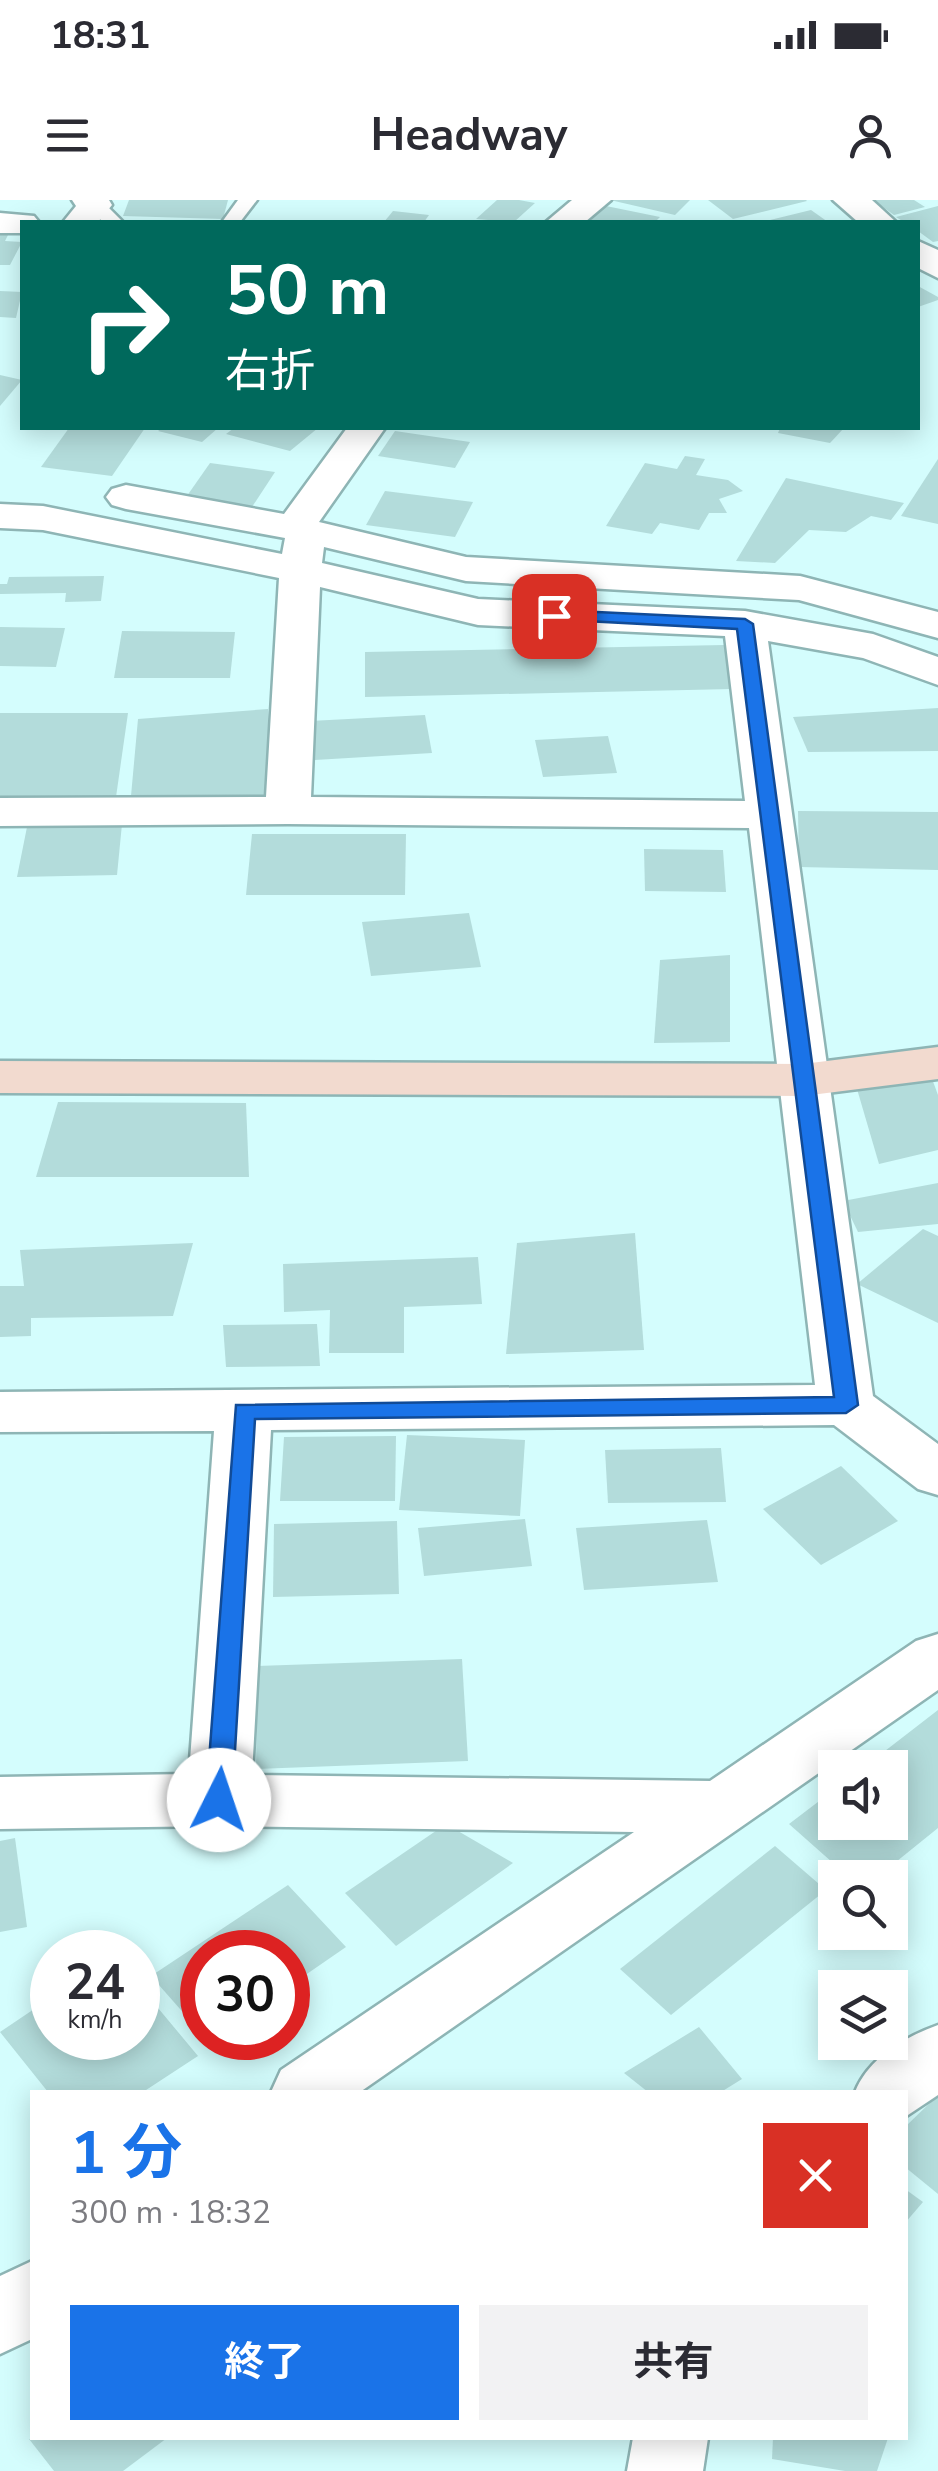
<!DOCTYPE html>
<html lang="ja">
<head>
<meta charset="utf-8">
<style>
	body { margin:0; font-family:"Nunito Sans","Noto Sans JP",sans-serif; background:#f2f2f3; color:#2b2b33; height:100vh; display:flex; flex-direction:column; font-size:38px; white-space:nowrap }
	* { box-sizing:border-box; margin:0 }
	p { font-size:32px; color:#7c7c81 }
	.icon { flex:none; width:55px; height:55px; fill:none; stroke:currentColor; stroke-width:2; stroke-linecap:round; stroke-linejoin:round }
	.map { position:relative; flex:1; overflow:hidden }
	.drawer { position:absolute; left:30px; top:1890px; width:878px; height:350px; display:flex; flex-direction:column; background:#fff; border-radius:0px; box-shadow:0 5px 25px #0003 }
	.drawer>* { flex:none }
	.guide { position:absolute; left:20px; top:20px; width:900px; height:210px; border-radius:0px; box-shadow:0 5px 25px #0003; background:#00695c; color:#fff; overflow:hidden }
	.fabs { position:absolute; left:818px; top:1550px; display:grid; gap:20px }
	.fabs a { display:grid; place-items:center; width:90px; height:90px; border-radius:0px; background:#fff; box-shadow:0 5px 25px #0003; font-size:50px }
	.speed { position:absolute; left:30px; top:1730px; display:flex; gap:20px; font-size:50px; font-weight:700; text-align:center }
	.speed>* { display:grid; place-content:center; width:130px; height:130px; border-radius:50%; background:#fff; box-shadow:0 5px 25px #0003; line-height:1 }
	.speed small { font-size:25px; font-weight:400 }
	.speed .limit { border:15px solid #d22; background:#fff; color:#111 }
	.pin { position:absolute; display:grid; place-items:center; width:85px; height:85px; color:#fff; margin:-42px; border-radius:20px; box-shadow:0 5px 15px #0006 }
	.me { position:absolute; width:110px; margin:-55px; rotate:4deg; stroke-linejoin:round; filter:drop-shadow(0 0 8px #0008) }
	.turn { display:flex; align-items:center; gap:35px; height:210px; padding:0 40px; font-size:45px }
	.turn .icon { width:130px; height:130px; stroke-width:2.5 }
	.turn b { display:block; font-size:70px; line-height:85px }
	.round { display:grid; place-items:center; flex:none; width:105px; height:105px; border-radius:0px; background:#f2f2f3 }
	.overview { display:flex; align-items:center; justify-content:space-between; height:170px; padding:0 40px }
	h1 { font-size:60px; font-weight:700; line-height:75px; color:#1a73e8 }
	.button { display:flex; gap:20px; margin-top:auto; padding:20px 40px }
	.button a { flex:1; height:115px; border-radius:0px; background:#1a73e8; color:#fff; font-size:40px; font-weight:700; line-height:115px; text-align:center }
	.button a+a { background:#f2f2f3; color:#2b2b33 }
	.status { display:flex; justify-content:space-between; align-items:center; height:70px; padding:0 50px; background:#fff; direction:ltr }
	.status svg { height:28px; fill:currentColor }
	header { display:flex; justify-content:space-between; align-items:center; height:130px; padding:0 40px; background:#fff; font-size:45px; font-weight:700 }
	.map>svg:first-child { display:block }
	.building { fill:#b3dcdb }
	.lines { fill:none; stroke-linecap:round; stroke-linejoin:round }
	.lane-casing { stroke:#8eb5b5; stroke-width:5 }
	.street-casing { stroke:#8eb5b5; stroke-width:5 }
	.secondary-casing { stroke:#8eb5b5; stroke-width:5 }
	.lane { fill:#fff; fill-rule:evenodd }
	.street { fill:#fff; fill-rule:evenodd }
	.secondary { fill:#f2dacf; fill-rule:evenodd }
	.route { fill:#1a73e8; stroke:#114b97; stroke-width:2.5 }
</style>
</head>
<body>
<div class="status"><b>18:31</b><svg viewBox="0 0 49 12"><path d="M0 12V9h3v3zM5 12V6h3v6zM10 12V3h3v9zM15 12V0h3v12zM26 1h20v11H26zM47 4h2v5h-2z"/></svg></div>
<header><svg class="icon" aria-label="menu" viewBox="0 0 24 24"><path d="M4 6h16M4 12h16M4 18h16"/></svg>Headway<svg class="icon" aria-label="person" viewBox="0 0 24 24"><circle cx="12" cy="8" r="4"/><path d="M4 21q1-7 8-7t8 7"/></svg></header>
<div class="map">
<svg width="938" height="2271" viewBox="0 0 938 2271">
	<rect width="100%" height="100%" fill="#d4fdfd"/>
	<g class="building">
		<polygon points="129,0 228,0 223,19 123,16"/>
		<polygon points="497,0 519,0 535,3 514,22 476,19"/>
		<polygon points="610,0 690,0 675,15"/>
		<polygon points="708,0 806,0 807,1 733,19"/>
		<polygon points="873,0 914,0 925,7 894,15"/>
		<polygon points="606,6 660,17 655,22 589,22"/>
		<polygon points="938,6 938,41 933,42 918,31 918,22 904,22 896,17"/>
		<polygon points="811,10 828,22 766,22 766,21"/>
		<polygon points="393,11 429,15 424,22 384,22"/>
		<polygon points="0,33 9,33 5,41 22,42 10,65 0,65"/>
		<polygon points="918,86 938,97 938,100 918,107"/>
		<polygon points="0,91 22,92 16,118 0,117"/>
		<polygon points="0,175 22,180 0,206"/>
		<polygon points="69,228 145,228 112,276 41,267"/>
		<polygon points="162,228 218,228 202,242 158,231"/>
		<polygon points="234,228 318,228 290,251 226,234"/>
		<polygon points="780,228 844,228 830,243 778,233"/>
		<polygon points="395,231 470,242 455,268 378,256"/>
		<polygon points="685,256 705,259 696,275 728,280 743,291 719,299 727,313 709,313 699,330 660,323 652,334 606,326 645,263 677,269"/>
		<polygon points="938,259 938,324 901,316"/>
		<polygon points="210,263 275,272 248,313 182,303"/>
		<polygon points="786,278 904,303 891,320 871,316 846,332 809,330 775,363 736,361"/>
		<polygon points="385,291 473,302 455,337 366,325"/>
		<polygon points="104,376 101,401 65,402 66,393 0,394 0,384 7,384 9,377"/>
		<polygon points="0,427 65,428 56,467 0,466"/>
		<polygon points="122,431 235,432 230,478 114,478"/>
		<polygon points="724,445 732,489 365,497 365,452"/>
		<polygon points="938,508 938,551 808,552 793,517"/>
		<polygon points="268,509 273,595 131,596 138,519"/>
		<polygon points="0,513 128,513 116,597 0,597"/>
		<polygon points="425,515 432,553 315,560 310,521"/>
		<polygon points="608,536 617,573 543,577 535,540"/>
		<polygon points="798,611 938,612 938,670 799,667"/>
		<polygon points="122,624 117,675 17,677 27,627"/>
		<polygon points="252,634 406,634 405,695 246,695"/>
		<polygon points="644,649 723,650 726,692 645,691"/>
		<polygon points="469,713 481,767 371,776 362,722"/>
		<polygon points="730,755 730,842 654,843 660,760"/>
		<polygon points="931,876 938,895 938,950 879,964 857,889"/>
		<polygon points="58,902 246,903 249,977 36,977"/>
		<polygon points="938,983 938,1024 858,1032 843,1001"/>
		<polygon points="923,1029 938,1036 938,1123 857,1084"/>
		<polygon points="635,1033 644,1150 506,1154 517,1043"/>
		<polygon points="193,1043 173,1116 31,1118 31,1136 0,1137 0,1086 24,1086 20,1050"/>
		<polygon points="478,1057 482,1104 404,1107 404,1153 329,1153 330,1110 284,1112 283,1064"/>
		<polygon points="317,1124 320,1166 226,1167 223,1125"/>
		<polygon points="407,1235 525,1240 520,1316 399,1310"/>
		<polygon points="396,1236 395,1301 280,1301 284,1237"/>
		<polygon points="721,1248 726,1302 608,1303 605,1250"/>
		<polygon points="841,1266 898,1321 821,1365 763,1309"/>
		<polygon points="525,1319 532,1366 424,1376 418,1328"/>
		<polygon points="707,1320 718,1382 584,1390 576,1328"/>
		<polygon points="397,1321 399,1394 273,1397 274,1324"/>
		<polygon points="462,1459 468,1561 256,1569 257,1466"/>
		<polygon points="938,1510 938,1628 876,1678 850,1678 789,1624 835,1589 835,1622 890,1622 890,1568 863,1568"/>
		<polygon points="446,1624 513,1663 396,1746 345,1693"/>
		<polygon points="15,1638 27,1727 0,1732 0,1641"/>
		<polygon points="775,1646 826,1690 671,1815 620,1769"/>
		<polygon points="288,1685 346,1747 288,1787 288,1752 202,1752 202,1834 151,1776"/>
		<polygon points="138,1784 198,1856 143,1892 48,1892 0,1832 52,1797 52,1838 138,1838"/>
		<polygon points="699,1827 742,1879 721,1892 648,1892 624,1873"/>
		<polygon points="938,1895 938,1994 905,1967 905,1927"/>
		<polygon points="905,1989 923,2002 905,2023"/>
		<polygon points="167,2238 123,2271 54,2271 29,2239"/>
		<polygon points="773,2238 888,2238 877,2271 845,2271 772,2259"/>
	</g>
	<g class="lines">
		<defs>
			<g id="lane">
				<polygon points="93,0 102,1 123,22 103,22 86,5"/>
				<polygon points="238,0 257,0 240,22 222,22"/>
			</g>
			<g id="street">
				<polygon points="72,0 109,0 112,5 98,22 63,22 76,6"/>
				<polygon points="572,0 611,0 585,22 546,22"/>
				<polygon points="833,0 872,0 896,22 858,22"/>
				<polygon points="0,13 34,16 39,22 22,22 22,33 0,33"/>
				<polygon points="918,41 938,50 938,78 918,68"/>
				<path d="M 347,228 L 385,228 L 319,322 L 466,357 L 800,376 L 938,412 L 938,438 L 799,400 L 466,381 L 324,347 L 322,363 L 478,399 L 745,411 L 873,434 L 938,457 L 938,485 L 863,458 L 768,441 L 873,1196 L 938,1244 L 938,1295 L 918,1289 L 834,1225 L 271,1230 L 252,1575 L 710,1581 L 916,1441 L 938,1434 L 938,1490 L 360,1892 L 271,1892 L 281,1870 L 634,1632 L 219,1626 L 0,1629 L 0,1577 L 189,1574 L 214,1231 L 0,1232 L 0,1192 L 815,1185 L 749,628 L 288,624 L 0,626 L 0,598 L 266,597 L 279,378 L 43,330 L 0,328 L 0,304 L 43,306 L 282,354 L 285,338 L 126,309 L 112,305 L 106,297 L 112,289 L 126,285 L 284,314 ZM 320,387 L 478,425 L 725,436 L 745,601 L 311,597 Z"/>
				<path d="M 938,1825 L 938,1895 L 905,1917 L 905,1892 L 855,1892 C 868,1859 904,1837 938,1825 Z"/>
				<polygon points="32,2061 32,2139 0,2154 0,2076"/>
				<polygon points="633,2238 708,2238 703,2271 627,2271"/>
			</g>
			<polygon id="secondary" points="938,847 938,879 803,896 0,893 0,861 803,864"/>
		</defs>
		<use href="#lane" class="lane-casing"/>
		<use href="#street" class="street-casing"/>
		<use href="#secondary" class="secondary-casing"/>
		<use href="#lane" class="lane"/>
		<use href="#street" class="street"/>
		<use href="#secondary" class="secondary"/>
	</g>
	<polygon class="route" points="554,410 745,419 753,424 858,1205 846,1213 255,1219 232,1600 228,1608 219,1611 209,1608 206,1600 236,1205 834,1197 737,429 548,419 548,412"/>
</svg>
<div class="fabs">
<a><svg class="icon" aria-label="sound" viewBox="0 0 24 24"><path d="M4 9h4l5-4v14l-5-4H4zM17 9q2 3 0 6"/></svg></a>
<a><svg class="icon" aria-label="search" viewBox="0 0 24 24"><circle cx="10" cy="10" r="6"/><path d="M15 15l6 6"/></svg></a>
<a><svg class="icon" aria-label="layers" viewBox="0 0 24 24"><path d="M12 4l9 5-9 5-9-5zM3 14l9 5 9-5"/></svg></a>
</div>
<div class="speed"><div>24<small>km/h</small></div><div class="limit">30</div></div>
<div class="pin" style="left:554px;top:416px;background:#d93025"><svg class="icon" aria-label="arrive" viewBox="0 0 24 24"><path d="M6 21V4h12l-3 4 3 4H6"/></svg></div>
<svg class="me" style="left:219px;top:1600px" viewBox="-20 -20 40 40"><circle r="19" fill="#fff"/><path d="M0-13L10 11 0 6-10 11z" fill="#1a73e8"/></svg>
<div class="guide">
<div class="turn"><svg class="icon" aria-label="right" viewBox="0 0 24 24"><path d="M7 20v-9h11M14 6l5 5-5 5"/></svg><div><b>50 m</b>右折</div></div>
</div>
<section class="drawer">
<div class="overview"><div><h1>1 分</h1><p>300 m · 18:32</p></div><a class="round" style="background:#d93025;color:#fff"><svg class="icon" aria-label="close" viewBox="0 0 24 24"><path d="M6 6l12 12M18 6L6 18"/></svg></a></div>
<div class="button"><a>終了</a><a>共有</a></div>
</section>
</div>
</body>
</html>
